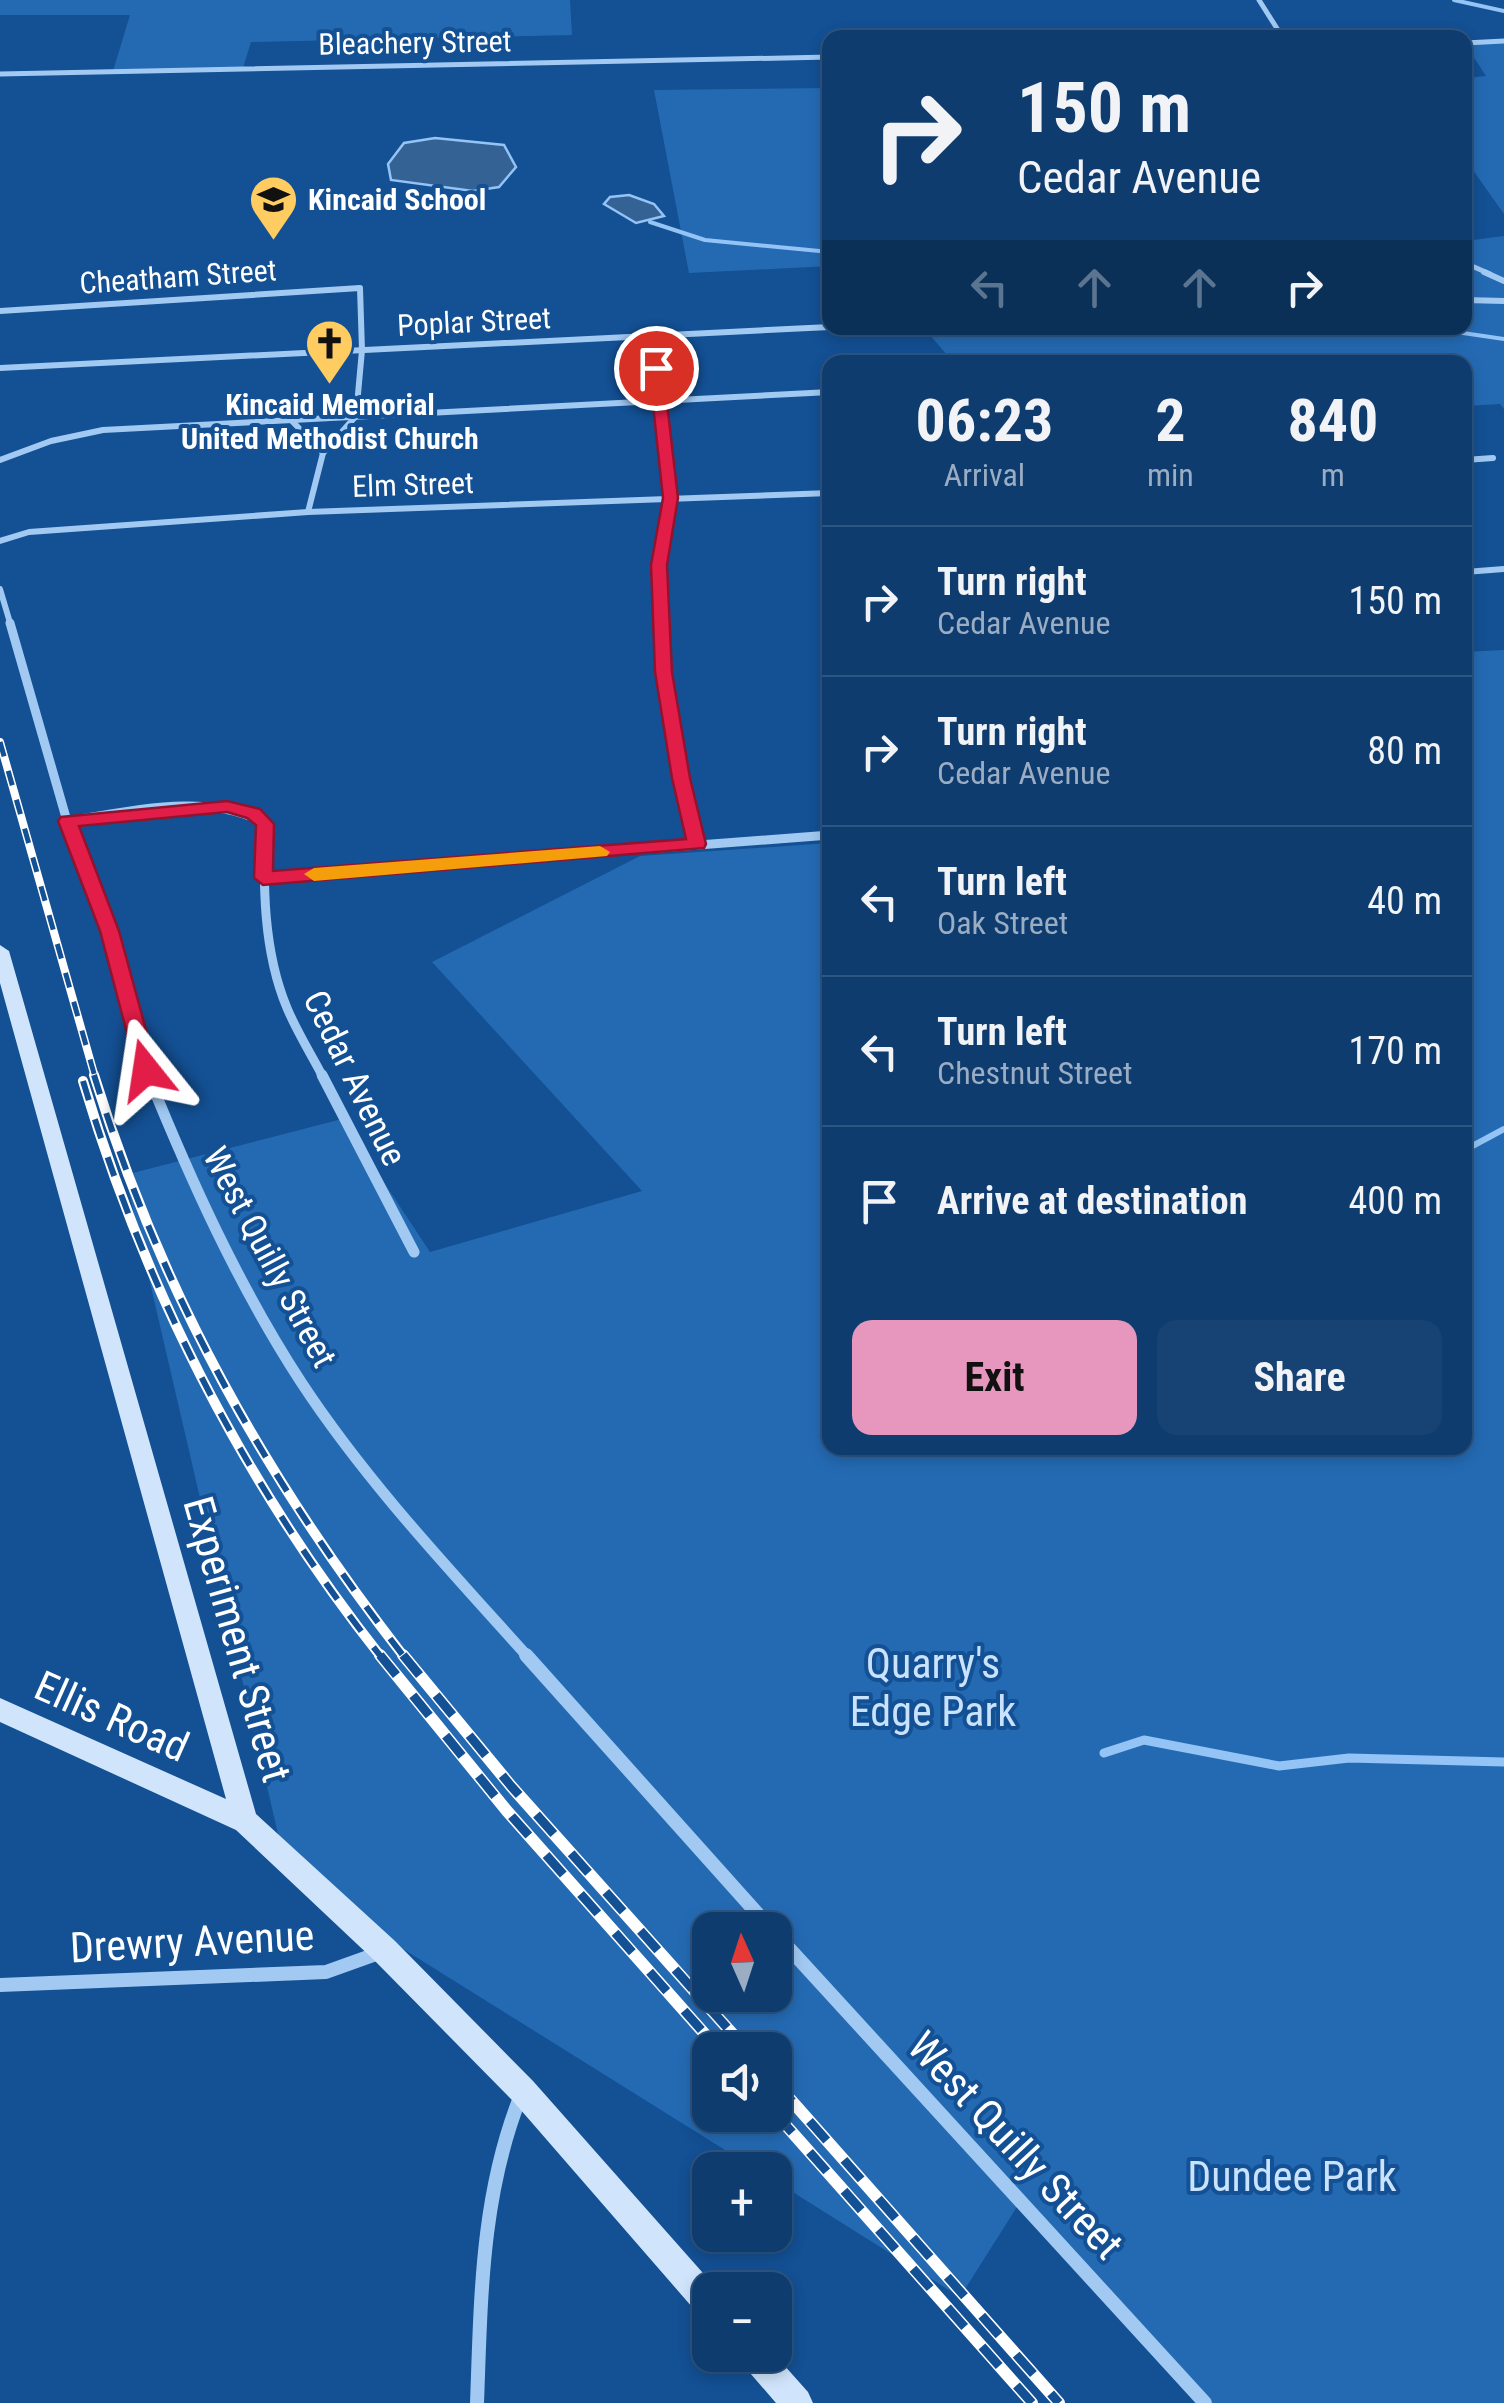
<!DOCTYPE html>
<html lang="en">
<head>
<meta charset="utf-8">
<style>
	body { margin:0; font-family:"Roboto Condensed",sans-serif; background:#174374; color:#f1f3f6; height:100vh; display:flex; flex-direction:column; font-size:38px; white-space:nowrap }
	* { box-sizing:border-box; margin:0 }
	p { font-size:32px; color:#9badc3 }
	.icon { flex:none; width:55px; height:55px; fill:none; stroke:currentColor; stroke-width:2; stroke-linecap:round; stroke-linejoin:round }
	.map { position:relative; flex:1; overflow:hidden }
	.details { position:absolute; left:822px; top:355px; width:650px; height:1100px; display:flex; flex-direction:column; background:#0e3c6f; border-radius:20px; box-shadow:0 5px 15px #0003,0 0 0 2px #2e5682 }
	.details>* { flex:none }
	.banner { position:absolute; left:822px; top:30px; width:650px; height:305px; border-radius:20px; box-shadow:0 5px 15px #0003,0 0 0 2px #2e5682; background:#0e3c6f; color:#f1f3f6; overflow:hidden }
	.needle { width:65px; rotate:357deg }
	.buttons { position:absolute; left:692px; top:1912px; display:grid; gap:20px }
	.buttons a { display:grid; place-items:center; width:100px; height:100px; border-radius:20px; background:#0e3c6f; box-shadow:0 5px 15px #0003,0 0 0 2px #2e5682; font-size:50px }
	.pin { position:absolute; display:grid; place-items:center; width:85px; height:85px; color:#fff; margin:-42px; border:5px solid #fff; border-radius:50%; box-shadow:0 2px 10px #0007 }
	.me { position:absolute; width:110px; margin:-55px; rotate:345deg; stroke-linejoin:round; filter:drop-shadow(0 0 8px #0008) }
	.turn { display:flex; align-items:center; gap:35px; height:210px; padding:0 30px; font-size:45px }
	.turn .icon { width:130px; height:130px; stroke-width:2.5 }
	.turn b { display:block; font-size:70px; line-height:85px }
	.lanes { display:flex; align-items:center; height:95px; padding:0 30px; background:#0003; justify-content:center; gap:50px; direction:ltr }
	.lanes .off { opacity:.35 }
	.eta { display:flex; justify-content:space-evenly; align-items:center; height:170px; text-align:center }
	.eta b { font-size:60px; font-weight:700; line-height:70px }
	.primary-button { display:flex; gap:20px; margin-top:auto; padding:20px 30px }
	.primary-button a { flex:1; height:115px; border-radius:20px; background:#e797bd; color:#111; font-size:40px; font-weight:700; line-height:115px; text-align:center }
	.primary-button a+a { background:#174374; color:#f1f3f6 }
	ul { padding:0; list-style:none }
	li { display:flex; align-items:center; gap:30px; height:150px; padding:0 30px; border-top:2px solid #2e5682 }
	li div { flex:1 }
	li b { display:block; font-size:38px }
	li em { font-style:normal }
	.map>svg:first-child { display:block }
	.green { fill:#246ab3; fill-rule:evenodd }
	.water { fill:#356294; stroke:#93c4f5; stroke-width:2.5 }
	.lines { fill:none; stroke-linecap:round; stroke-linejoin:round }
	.stream-far2 { stroke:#93c4f5; stroke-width:4 }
	.stream-far1 { stroke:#93c4f5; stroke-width:6 }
	.stream { stroke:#93c4f5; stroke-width:9 }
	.street-far4 { stroke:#a1c9f2; stroke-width:5 }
	.street-far3 { stroke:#a1c9f2; stroke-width:6 }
	.street-far2 { stroke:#a1c9f2; stroke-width:9 }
	.street-far1 { stroke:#a1c9f2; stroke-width:11 }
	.street { stroke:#a1c9f2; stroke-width:14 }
	.secondary { fill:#d0e5fc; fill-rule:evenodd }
	.rail-far2-casing { stroke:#fff; stroke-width:8 }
	.rail-far1-casing { stroke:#fff; stroke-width:10 }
	.rail-casing { stroke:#fff; stroke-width:12 }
	.rail-far2 { stroke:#135094; stroke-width:5; stroke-dasharray:15; stroke-linecap:butt }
	.rail-far1 { stroke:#135094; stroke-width:6; stroke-dasharray:20; stroke-linecap:butt }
	.rail { stroke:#135094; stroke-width:9; stroke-dasharray:26; stroke-linecap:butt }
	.route { fill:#e11d48; stroke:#92132f; stroke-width:2.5 }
	.slow { fill:#f59e0b }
	.labels { text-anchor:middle; stroke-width:8; stroke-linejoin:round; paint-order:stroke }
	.far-street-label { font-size:30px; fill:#fff; stroke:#135094 }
	.far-poi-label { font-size:30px; font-weight:bold; fill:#fff; stroke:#135094; text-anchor:start }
	.street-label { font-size:35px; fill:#fff; stroke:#135094 }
	.near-street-label { font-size:42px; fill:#fff; stroke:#135094 }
	.near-park-label { font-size:42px; fill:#c9e2fd; stroke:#135094 }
</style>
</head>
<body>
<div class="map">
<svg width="1504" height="2403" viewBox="0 0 1504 2403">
	<rect width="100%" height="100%" fill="#135094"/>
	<g class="green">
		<polygon points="0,0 570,0 572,35 251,42 243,68 113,71 130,15 0,15"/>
		<polygon points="1504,43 1504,214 1465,159 1465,78 1486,76 1465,44"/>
		<polygon points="830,88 830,266 689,273 654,90"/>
		<polygon points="1504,236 1504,409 1500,404 1465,406 1465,362 953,362 924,328 1465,328 1465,241"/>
		<path d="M 1504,650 L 1504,2403 L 1208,2403 L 1022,2199 L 960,2297 L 775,2181 L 775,2170 L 757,2170 L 288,1877 L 125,1175 L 342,1119 L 430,1252 L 642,1191 L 432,962 L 640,856 L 830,843 L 830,1448 L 1465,1448 L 1465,652 ZM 710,1930 L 775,1930 L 775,1995 L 710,1995 ZM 710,2050 L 775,2050 L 775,2115 L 710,2115 Z"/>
	</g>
	<g class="water">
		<polygon points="435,138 504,145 516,167 499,187 473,191 391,180 388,164 404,143"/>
		<polygon points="629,195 654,204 664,216 636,223 604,204 610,197"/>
	</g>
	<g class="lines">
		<g class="stream-far2">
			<polyline points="1454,0 1504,11"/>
			<polyline points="650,222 705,240 830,252"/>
			<polyline points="1429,328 1504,339"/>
		</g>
		<polyline class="stream-far1" points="1465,1150 1504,1129"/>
		<polyline class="stream" points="1104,1753 1144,1740 1279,1766 1349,1758 1504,1762"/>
		<g class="street-far4">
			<polyline points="1259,0 1283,38"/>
			<polyline points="1465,43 1504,41"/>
			<polyline points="0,74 830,57"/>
			<polyline points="1465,263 1490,274"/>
		</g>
		<g class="street-far3">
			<polyline points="1484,272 1504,281"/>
			<polyline points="1465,300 1504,301"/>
			<polyline points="0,311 360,288 362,350 356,416 323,453 308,512"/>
			<polyline points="651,336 670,498 659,565 662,626"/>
			<polyline points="0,368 830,327"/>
			<polyline points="291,420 323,453"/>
			<polyline points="0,460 51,441 103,430 830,392"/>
			<polyline points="1465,460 1493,458"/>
			<polyline points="830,495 823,546 830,564"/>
			<polyline points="0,541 29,532 308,512 830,493"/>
			<polyline points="1465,572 1504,569"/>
			<polyline points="0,589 11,626"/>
		</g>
		<g class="street-far2">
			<polyline points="10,623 67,821 109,931 149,1077"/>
			<path d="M 662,623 C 665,698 679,771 697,844"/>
			<path d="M 67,821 C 129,812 207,791 265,823 C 263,884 263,951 287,1008 C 297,1032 311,1054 323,1077"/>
			<polyline points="263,878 830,835"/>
		</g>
		<g class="street-far1">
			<path d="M 148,1075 C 191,1181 238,1285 301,1382 C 366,1481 449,1569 529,1658"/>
			<polyline points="322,1075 414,1252"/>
		</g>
		<g class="street">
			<polyline points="526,1655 772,1930"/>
			<polyline points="775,1933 1205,2403"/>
			<polyline points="0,1985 326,1972 379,1953"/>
			<path d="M 477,2403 C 481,2297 481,2195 521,2095"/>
		</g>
		<g class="secondary">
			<polygon points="0,945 9,951 256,1814 395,1941 533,2081 718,2290 710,2290 710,2319 699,2315 513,2101 375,1961 236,1830 0,1722 0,1698 226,1799 0,983"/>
			<polygon points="740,2355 775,2355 808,2392 813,2403 776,2403 744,2366"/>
		</g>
		<defs>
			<polyline id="rail-far2" points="0,742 95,1077"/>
			<g id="rail-far1">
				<path d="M 94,1075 C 161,1293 265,1478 405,1658"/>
				<path d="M 83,1081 C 146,1292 245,1485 382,1658"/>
			</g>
			<g id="rail">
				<polyline points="380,1655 507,1811 719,2050"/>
				<polyline points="403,1655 511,1786 747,2050"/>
				<polyline points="775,2082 1059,2403"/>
				<polyline points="775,2113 1032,2403"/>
			</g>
		</defs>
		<use href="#rail-far2" class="rail-far2-casing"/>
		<use href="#rail-far1" class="rail-far1-casing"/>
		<use href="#rail" class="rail-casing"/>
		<use href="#rail-far2" class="rail-far2"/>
		<use href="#rail-far1" class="rail-far1"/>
		<use href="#rail" class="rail"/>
	</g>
	<polygon class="route" points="656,364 663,368 678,498 667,565 672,672 690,778 706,844 704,848 263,885 254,878 256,825 247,818 227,812 79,826 119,931 157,1070 154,1075 138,1075 100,931 58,821 61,817 227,801 260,809 274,824 273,871 686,839 672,778 655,672 651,565 663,498 649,368"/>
	<polygon class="slow" points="600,846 610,852 607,856 314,881 304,874 314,868"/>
	<defs>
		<symbol id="school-pin" viewBox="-11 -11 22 30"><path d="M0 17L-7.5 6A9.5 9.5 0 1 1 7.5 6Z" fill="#ffcc62" stroke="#135094"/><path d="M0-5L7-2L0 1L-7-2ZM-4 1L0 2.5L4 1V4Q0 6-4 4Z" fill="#111"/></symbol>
		<symbol id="church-pin" viewBox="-11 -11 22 30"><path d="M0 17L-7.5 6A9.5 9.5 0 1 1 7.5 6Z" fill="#ffcc62" stroke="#135094"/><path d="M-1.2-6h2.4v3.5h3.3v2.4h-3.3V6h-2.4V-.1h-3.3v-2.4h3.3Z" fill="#111"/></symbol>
	</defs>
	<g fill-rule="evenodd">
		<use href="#school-pin" x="246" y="172" width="55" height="75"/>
		<use href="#church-pin" x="302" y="316" width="55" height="75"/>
	</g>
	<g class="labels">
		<g class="far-street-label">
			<text transform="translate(415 43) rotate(-1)" y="10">Bleachery Street</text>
			<text transform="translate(178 277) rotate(-4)" y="10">Cheatham Street</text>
			<text transform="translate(474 322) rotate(-3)" y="10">Poplar Street</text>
			<text transform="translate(413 485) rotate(-2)" y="10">Elm Street</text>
		</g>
		<g class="far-poi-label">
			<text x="308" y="210">Kincaid School</text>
			<text x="330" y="415" text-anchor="middle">Kincaid Memorial<tspan x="330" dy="34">United Methodist Church</tspan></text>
		</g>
		<g class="street-label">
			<text transform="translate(355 1078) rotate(64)" y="12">Cedar Avenue</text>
			<text transform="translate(270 1257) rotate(62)" y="12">West Quilly Street</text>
		</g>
		<g class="near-street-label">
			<text transform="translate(238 1639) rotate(74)" y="15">Experiment Street</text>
			<text transform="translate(112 1716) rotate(24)" y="15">Ellis Road</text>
			<text transform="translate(192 1941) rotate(-3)" y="15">Drewry Avenue</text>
			<text transform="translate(1016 2145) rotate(47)" y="15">West Quilly Street</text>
		</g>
		<g class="near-park-label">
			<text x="933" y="1678">Quarry's<tspan x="933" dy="48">Edge Park</tspan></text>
			<text x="1292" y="2191">Dundee Park</text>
		</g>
	</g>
</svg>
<div class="buttons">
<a><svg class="needle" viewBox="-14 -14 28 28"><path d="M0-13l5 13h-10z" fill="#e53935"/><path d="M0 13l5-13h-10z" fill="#9badc3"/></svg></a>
<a><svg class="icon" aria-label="sound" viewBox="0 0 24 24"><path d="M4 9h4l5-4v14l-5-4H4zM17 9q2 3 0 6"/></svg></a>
<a>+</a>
<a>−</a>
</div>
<div class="pin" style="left:656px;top:368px;background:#d93025"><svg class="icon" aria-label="arrive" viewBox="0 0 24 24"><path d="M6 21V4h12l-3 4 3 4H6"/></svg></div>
<svg class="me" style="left:146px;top:1070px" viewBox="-20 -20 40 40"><path d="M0-17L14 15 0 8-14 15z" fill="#e11d48" stroke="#fff" stroke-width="4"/></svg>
<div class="banner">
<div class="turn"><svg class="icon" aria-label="right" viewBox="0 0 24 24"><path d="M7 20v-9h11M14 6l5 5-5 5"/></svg><div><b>150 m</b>Cedar Avenue</div></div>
<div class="lanes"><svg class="icon off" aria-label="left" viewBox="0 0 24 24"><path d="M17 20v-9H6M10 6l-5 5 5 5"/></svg><svg class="icon off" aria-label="ahead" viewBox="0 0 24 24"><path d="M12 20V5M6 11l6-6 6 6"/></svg><svg class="icon off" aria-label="ahead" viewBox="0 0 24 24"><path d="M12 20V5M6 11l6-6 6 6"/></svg><svg class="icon" aria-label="right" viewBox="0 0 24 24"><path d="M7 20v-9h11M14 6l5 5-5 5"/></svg></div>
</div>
<section class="details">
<div class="eta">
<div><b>06:23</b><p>Arrival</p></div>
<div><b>2</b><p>min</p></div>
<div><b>840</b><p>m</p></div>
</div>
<ul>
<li><svg class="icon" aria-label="right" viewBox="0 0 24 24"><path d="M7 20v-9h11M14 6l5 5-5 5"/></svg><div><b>Turn right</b><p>Cedar Avenue</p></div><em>150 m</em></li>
<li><svg class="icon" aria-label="right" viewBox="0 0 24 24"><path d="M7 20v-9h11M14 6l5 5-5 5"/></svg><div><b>Turn right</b><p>Cedar Avenue</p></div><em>80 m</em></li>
<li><svg class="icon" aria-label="left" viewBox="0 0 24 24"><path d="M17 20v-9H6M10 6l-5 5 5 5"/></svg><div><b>Turn left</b><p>Oak Street</p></div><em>40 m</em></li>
<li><svg class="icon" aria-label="left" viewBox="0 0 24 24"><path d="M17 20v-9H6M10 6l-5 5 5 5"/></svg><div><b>Turn left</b><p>Chestnut Street</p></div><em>170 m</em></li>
<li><svg class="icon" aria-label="arrive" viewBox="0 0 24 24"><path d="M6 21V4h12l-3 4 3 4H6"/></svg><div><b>Arrive at destination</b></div><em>400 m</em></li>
</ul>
<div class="primary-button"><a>Exit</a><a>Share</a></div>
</section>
</div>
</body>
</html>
